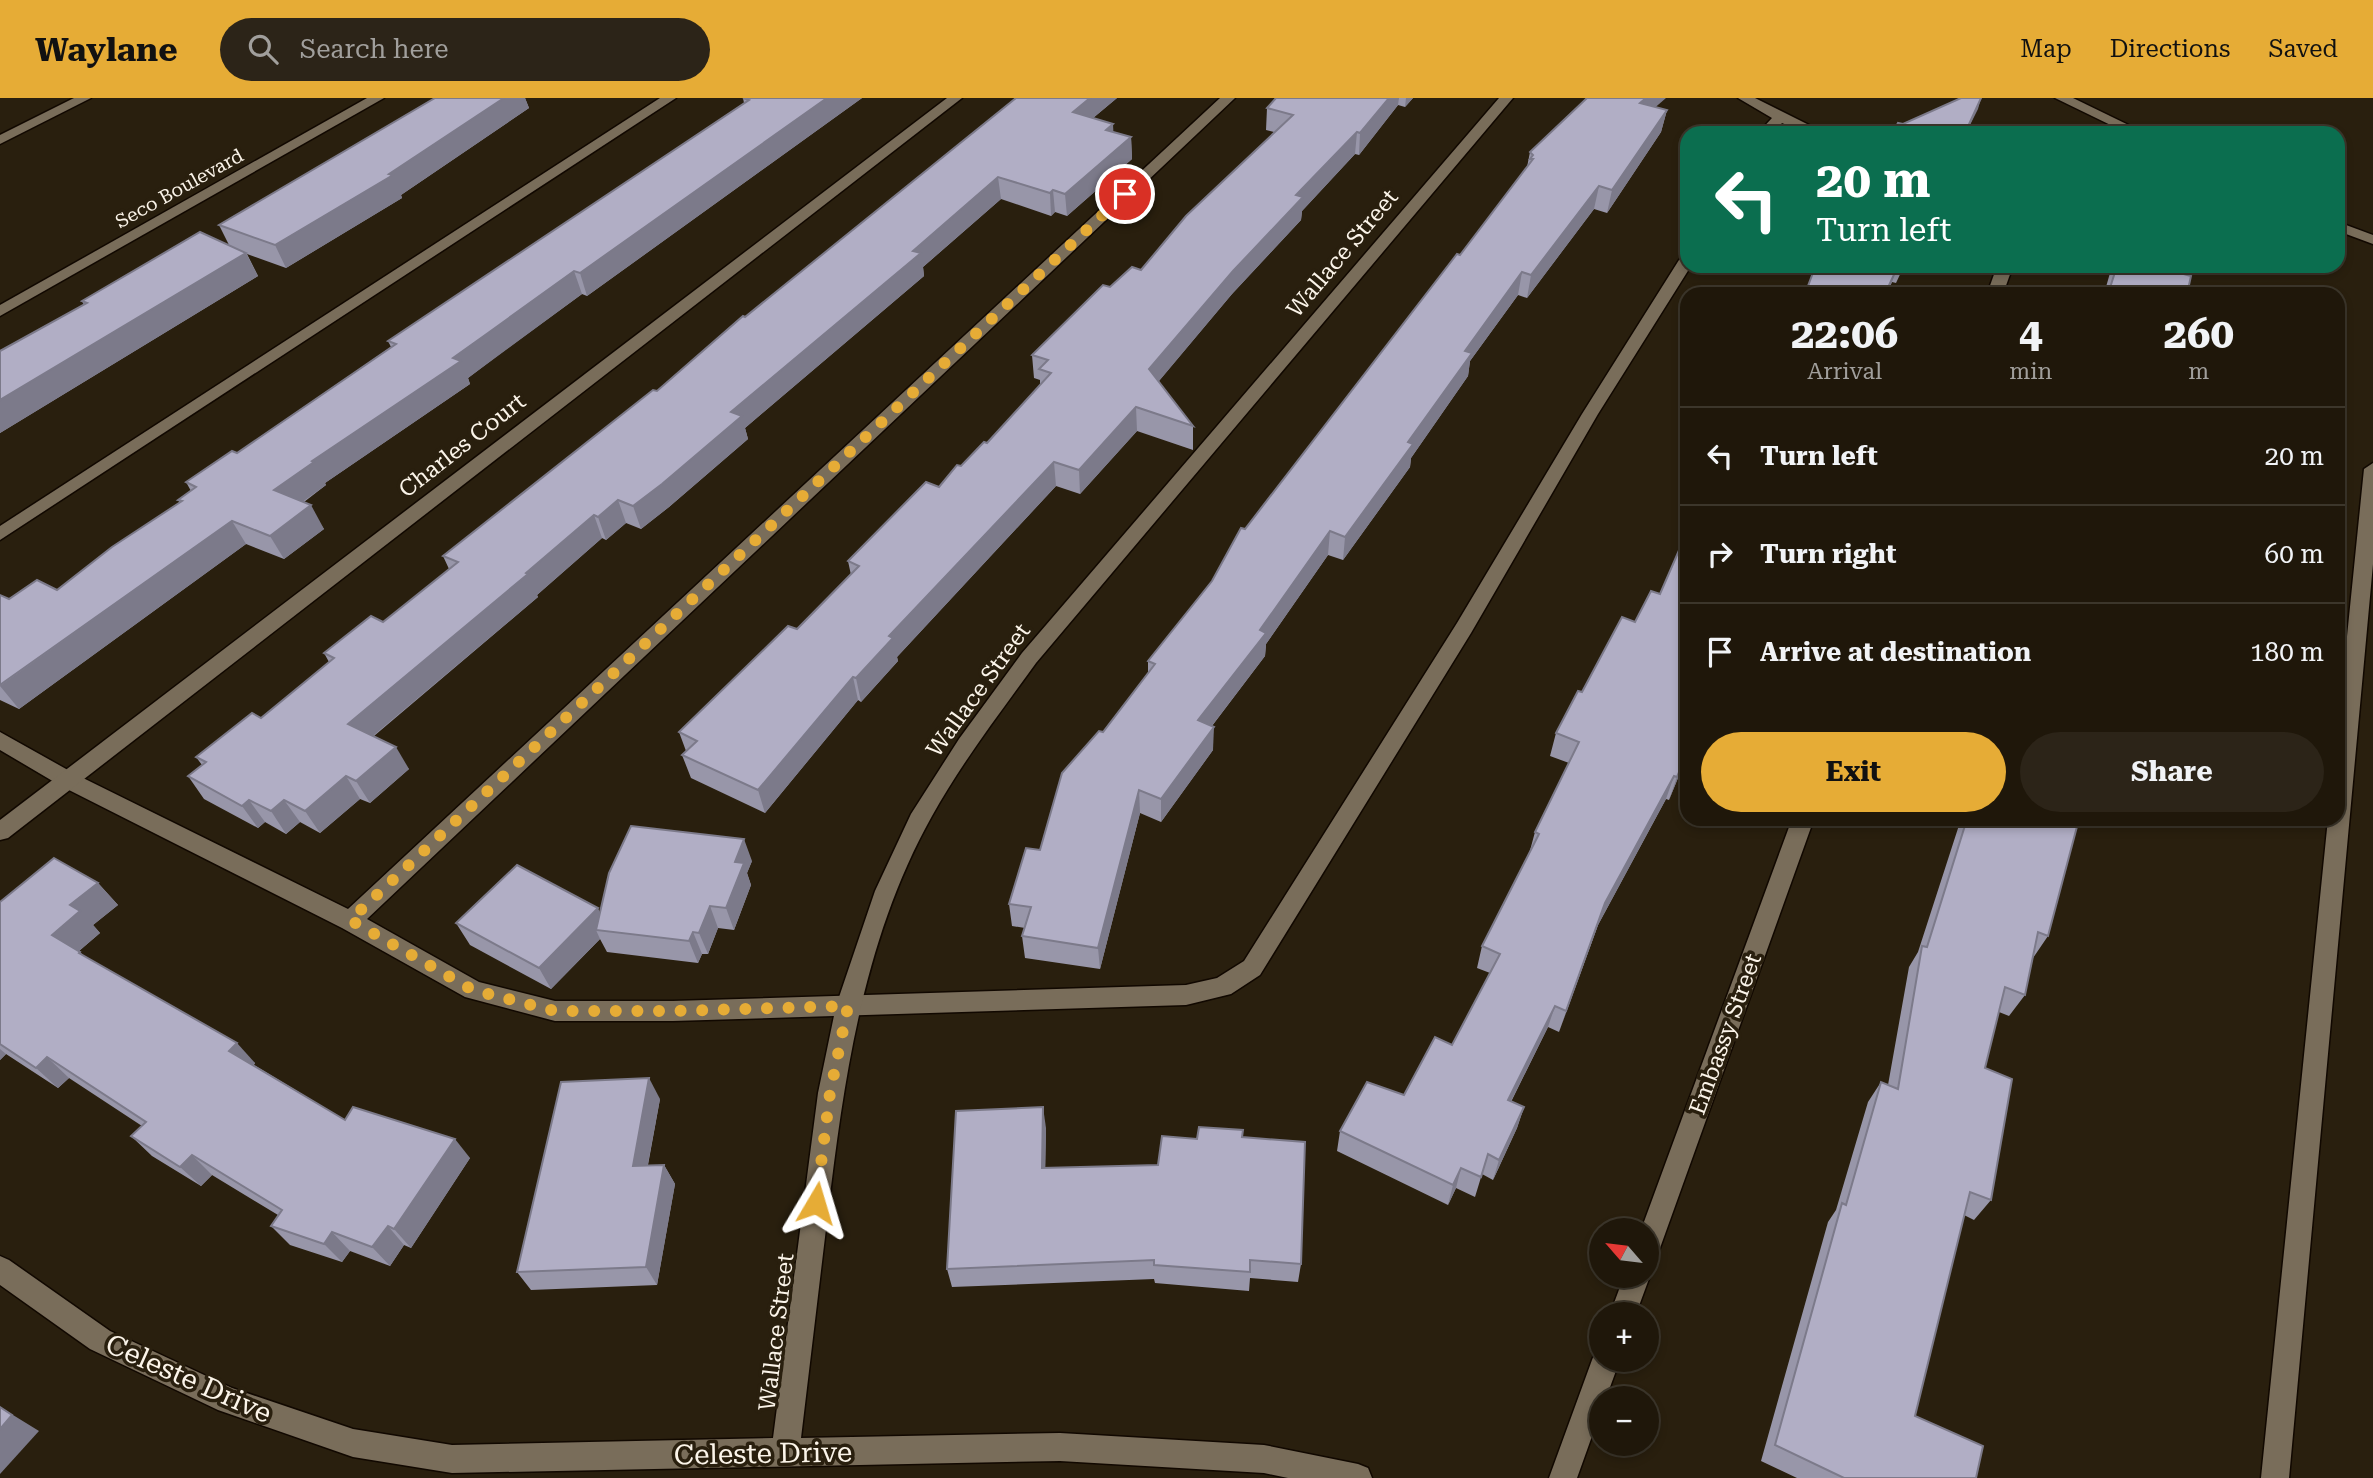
<!DOCTYPE html>
<html lang="en">
<head>
<meta charset="utf-8">
<style>
	body { margin:0; font-family:"Roboto Serif",serif; background:#2c2418; color:#f1f3f6; height:100vh; display:flex; flex-direction:column; font-size:26px; white-space:nowrap }
	* { box-sizing:border-box; margin:0 }
	p { font-size:23px; color:#a19f9c }
	.icon { flex:none; width:38px; height:38px; fill:none; stroke:currentColor; stroke-width:2; stroke-linecap:round; stroke-linejoin:round }
	.map { position:relative; flex:1; overflow:hidden }
	.side { position:absolute; left:1680px; top:189px; width:665px; height:539px; display:flex; flex-direction:column; background:#1f170a; border-radius:21px; box-shadow:0 4px 10px #0003,0 0 0 2px #3c362b }
	.side>* { flex:none }
	.hud { position:absolute; left:1680px; top:28px; width:665px; height:147px; border-radius:21px; box-shadow:0 4px 10px #0003,0 0 0 2px #3c362b; background:#0b6e4f; color:#fff; overflow:hidden }
	.needle { width:46px; rotate:298deg }
	.tools { position:absolute; left:1589px; top:1120px; display:grid; gap:14px }
	.tools a { display:grid; place-items:center; width:70px; height:70px; border-radius:50%; background:#1f170a; box-shadow:0 4px 10px #0003,0 0 0 2px #3c362b; font-size:35px }
	.pin { position:absolute; display:grid; place-items:center; width:60px; height:60px; color:#fff; margin:-30px; border:4px solid #fff; border-radius:50%; box-shadow:0 2px 7px #0007 }
	.me { position:absolute; width:77px; margin:-38px; rotate:7deg; stroke-linejoin:round; filter:drop-shadow(0 0 5px #0008) }
	.turn { display:flex; align-items:center; gap:24px; height:147px; padding:0 21px; font-size:32px }
	.turn .icon { width:91px; height:91px; stroke-width:2.5 }
	.turn b { display:block; font-size:49px; line-height:60px }
	.eta { display:flex; justify-content:space-evenly; align-items:center; height:119px; text-align:center }
	.eta b { font-size:42px; font-weight:700; line-height:49px }
	.cta { display:flex; gap:14px; margin-top:auto; padding:14px 21px }
	.cta a { flex:1; height:80px; border-radius:42px; background:#e6ac36; color:#111; font-size:28px; font-weight:700; line-height:80px; text-align:center }
	.cta a+a { background:#2c2418; color:#f1f3f6 }
	ul { padding:0; list-style:none }
	li { display:flex; align-items:center; gap:21px; height:98px; padding:0 21px; border-top:2px solid #3c362b }
	li div { flex:1 }
	li b { display:block; font-size:26px }
	li em { font-style:normal }
	header { display:flex; align-items:center; gap:42px; box-sizing:border-box; height:98px; padding:0 35px; background:#e6ac36; color:#111 }
	header strong { font-size:33px }
	nav { display:flex; gap:38px; margin-inline-start:auto; font-size:24px }
	.search { width:490px; height:63px; background:#2c2418; display:flex; align-items:center; gap:18px; box-sizing:border-box; padding:0 24px; border-radius:38px; color:#a19f9c; font-size:26px }
	.map>svg:first-child { display:block }
	.lines { fill:none; stroke-linecap:round; stroke-linejoin:round }
	.lane-casing { stroke:#110800; stroke-width:3 }
	.street-casing { stroke:#110800; stroke-width:3 }
	.lane { fill:#796d5a; fill-rule:evenodd }
	.street { fill:#796d5a; fill-rule:evenodd }
	.wall { fill:#9896a9 }
	.shaded-wall { fill:#7c7a8a }
	.building { fill:#b1aec5; stroke:#7c7a8a; stroke-width:2 }
	.route { stroke:#e6ac36; stroke-width:12; stroke-dasharray:0 21.6 }
	.labels { text-anchor:middle; stroke-width:7; stroke-linejoin:round; paint-order:stroke }
	.far-street-label { font-size:19px; fill:#fbf4e9; stroke:#291f0e }
	.street-label { font-size:23px; fill:#fbf4e9; stroke:#291f0e }
	.near-street-label { font-size:28px; fill:#fbf4e9; stroke:#291f0e }
</style>
</head>
<body>
<header>
<strong>Waylane</strong>
<div class="search"><svg class="icon" aria-label="search" viewBox="0 0 24 24"><circle cx="10" cy="10" r="6"/><path d="M15 15l6 6"/></svg>Search here</div>
<nav><a>Map</a><a>Directions</a><a>Saved</a></nav>
</header>
<div class="map">
<svg width="2373" height="1380" viewBox="0 0 2373 1380">
	<rect width="100%" height="100%" fill="#291f0e"/>
	<g class="lines">
		<defs>
			<g id="lane">
				<polygon points="74,0 91,0 0,46 0,37"/>
				<polygon points="660,0 676,0 0,442 0,428"/>
				<polygon points="1220,0 1235,0 367,821 479,884 555,903 673,903 1186,887 1217,880 1244,863 1457,525 1582,316 1679,162 1687,157 1687,168 1691,168 1598,316 1471,535 1260,877 1231,896 1186,907 673,923 555,923 465,899 342,830 61,688 0,652 0,634 75,676 348,811"/>
				<polygon points="1738,0 1755,0 1825,35 1806,35 1782,25 1773,35 1758,35 1772,20"/>
				<polygon points="2373,365 2373,466 2289,1380 2261,1380 2328,721 2338,721 2338,627 2364,371"/>
			</g>
			<g id="street">
				<polygon points="367,0 384,0 0,218 0,207"/>
				<polygon points="947,0 962,0 8,740 0,742 0,722"/>
				<path d="M 1499,0 L 1513,0 L 1036,565 C 1000,615 962,664 932,718 C 864,839 844,979 828,1114 C 819,1189 810,1265 801,1340 L 1060,1335 L 1264,1347 L 1358,1366 L 1368,1370 L 1372,1380 L 1288,1380 L 1264,1375 L 1060,1363 L 452,1375 L 353,1359 L 218,1312 L 90,1251 L 0,1187 L 0,1158 L 9,1162 L 110,1233 L 232,1290 L 353,1331 L 452,1347 L 773,1340 L 818,995 L 836,908 L 875,793 L 911,716 L 959,641 L 1022,555 Z"/>
				<polygon points="2055,0 2073,0 2145,35 2127,35"/>
				<polygon points="2338,124 2373,137 2373,146 2338,133"/>
				<polygon points="1997,168 2013,168 2003,196 1987,196"/>
				<polygon points="1792,721 1814,721 1660,1150 1656,1159 1647,1162 1647,1132 1641,1132"/>
				<polygon points="1647,1170 1650,1178 1636,1216 1610,1216 1624,1178 1647,1178"/>
				<polygon points="1601,1250 1601,1262 1620,1262 1606,1300 1601,1300 1601,1313 1577,1380 1549,1380 1592,1262 1596,1252"/>
			</g>
		</defs>
		<use href="#lane" class="lane-casing"/>
		<use href="#street" class="street-casing"/>
		<use href="#lane" class="lane"/>
		<use href="#street" class="street"/>
	</g>
	<g class="wall">
		<polygon points="435,0 525,0 529,10 401,97 402,100 286,170 247,156 258,178 0,335 0,253 84,207 82,203 229,147 219,127"/>
		<polygon points="743,0 862,0 587,198 582,196 497,258 468,280 470,286 325,385 326,387 304,404 324,431 284,461 246,446 19,611 0,602 0,497 9,501 57,492 180,405 178,402 191,393 186,384 237,355 391,249 388,243 744,5"/>
		<polygon points="1016,0 1117,0 1093,20 1113,34 1131,39 1132,61 1067,118 1055,114 1051,118 1001,101 923,169 924,178 745,330 748,341 669,409 641,431 626,425 606,442 602,440 537,497 538,499 374,638 409,671 370,705 360,701 320,735 300,724 286,736 265,724 258,730 204,701 188,678 202,667 196,659 261,620 329,564 324,555 383,524 449,471 443,458 657,293 745,219"/>
		<polygon points="1276,0 1413,0 1405,9 1398,7 1359,57 1355,56 1302,113 1301,122 1232,196 1158,284 1193,328 1193,352 1137,333 1080,396 1056,388 897,559 898,563 861,604 858,602 765,715 691,680 682,657 686,653 679,634 797,531 851,477 848,463 939,389 961,368 987,345 1040,287 1040,282 1034,280 1032,257 1110,189 1141,172 1274,34 1266,32 1267,10"/>
		<polygon points="1656,9 1667,12 1661,34 1607,115 1594,111 1527,200 1518,197 1470,263 1468,278 1411,360 1410,369 1343,462 1328,457 1266,546 1265,558 1212,628 1213,652 1161,724 1140,715 1100,871 1025,860 1022,838 1025,830 1012,828 1009,806 1040,752 1103,634 1148,575 1148,563 1212,483 1245,431 1460,157 1527,69 1530,54"/>
		<polygon points="1826,168 1904,168 1896,185 1892,184 1887,196 1805,196 1822,175"/>
		<polygon points="2112,168 2179,168 2172,173 2187,196 2104,196"/>
		<polygon points="1556,635 1687,658 1669,702 1666,701 1598,827 1559,934 1548,929 1511,1004 1524,1009 1517,1030 1493,1082 1482,1076 1475,1099 1456,1090 1448,1107 1337,1053 1340,1033 1404,997 1452,947 1490,875 1477,870 1482,848 1529,756 1535,734 1569,665 1550,658"/>
		<polygon points="1961,721 2079,721 2048,838 2033,860 2025,897 2009,918 1999,914 1985,970 1991,1102 1974,1122 1964,1117 1915,1318 1976,1380 1797,1380 1761,1363 1828,1124 1836,1112 1868,1004 1881,984 1888,987 1909,869 1918,854"/>
		<polygon points="752,763 747,775 751,787 734,832 718,830 708,856 702,856 698,865 607,854 600,841 551,891 470,847 456,825 600,814"/>
		<polygon points="98,785 118,807 93,827 100,835 79,853 86,860 255,965 254,967 345,1022 470,1060 411,1150 404,1147 390,1168 350,1153 342,1164 290,1147 271,1128 278,1117 212,1077 201,1088 152,1058 131,1038 142,1028 69,980 58,990 6,956 0,962 0,804"/>
		<polygon points="660,1001 648,1067 664,1067 675,1086 657,1187 531,1192 517,1174"/>
		<polygon points="1046,1030 1045,1070 1158,1067 1197,1041 1242,1039 1301,1166 1298,1184 1250,1180 1249,1193 1155,1185 1154,1181 952,1189 947,1171"/>
	</g>
	<g class="shaded-wall">
		<polygon points="504,0 525,0 529,10 401,97 402,100 286,170 275,147 389,76"/>
		<polygon points="827,0 862,0 587,198 580,175"/>
		<polygon points="1090,0 1117,0 1074,36 1073,14"/>
		<polygon points="1389,0 1399,0 1398,7 1359,57 1360,35"/>
		<polygon points="1406,0 1413,0 1405,9"/>
		<polygon points="1646,0 1666,0 1635,27 1640,5"/>
		<polygon points="1981,0 1978,11 1966,35 1965,35"/>
		<polygon points="1667,12 1661,34 1607,115 1612,92"/>
		<polygon points="1113,26 1114,47 1106,32"/>
		<polygon points="1357,34 1355,56 1302,113 1301,122 1232,196 1149,295 1149,271 1296,97"/>
		<polygon points="1131,39 1132,61 1067,118 1065,96"/>
		<polygon points="998,79 1001,101 923,169 924,178 745,330 748,341 669,409 641,431 633,408 731,314 913,153"/>
		<polygon points="1599,88 1594,111 1527,200 1531,177"/>
		<polygon points="1053,92 1055,114 1051,118 1050,95"/>
		<polygon points="246,155 258,178 0,335 0,302"/>
		<polygon points="1898,168 1887,196 1885,196"/>
		<polygon points="2159,168 2179,168 2145,193 2157,169"/>
		<polygon points="574,173 582,196 468,280 470,286 325,385 326,387 287,415 274,392 312,363 488,235"/>
		<polygon points="1522,174 1518,197 1470,263 1468,278 1411,360 1410,369 1343,462 1345,439 1465,253"/>
		<polygon points="1136,309 1137,333 1080,396 1079,372"/>
		<polygon points="1054,364 1056,388 897,559 898,563 861,604 856,580 889,538"/>
		<polygon points="618,402 626,425 606,442 598,419"/>
		<polygon points="311,407 324,431 284,461 270,438"/>
		<polygon points="594,417 602,440 537,497 538,499 361,648 348,626"/>
		<polygon points="232,423 246,446 19,611 0,588"/>
		<polygon points="1330,433 1328,457 1266,546 1265,558 1198,646 1198,622 1260,532"/>
		<polygon points="853,579 858,602 765,715 758,692"/>
		<polygon points="1214,629 1213,652 1161,724 1161,701"/>
		<polygon points="396,649 409,671 370,705 356,683"/>
		<polygon points="1687,655 1687,658 1669,702 1677,679"/>
		<polygon points="346,678 360,701 320,735 305,713"/>
		<polygon points="1674,678 1666,701 1598,827 1559,934 1605,805"/>
		<polygon points="1139,692 1140,715 1100,871 1098,850"/>
		<polygon points="249,702 265,724 258,730 242,708"/>
		<polygon points="284,702 300,724 286,736 271,713"/>
		<polygon points="744,741 752,763 747,775 751,787 734,832 726,810 735,764"/>
		<polygon points="98,785 118,807 93,827 100,835 72,859 52,837 70,807"/>
		<polygon points="710,808 718,830 708,856 699,835"/>
		<polygon points="598,810 608,832 596,832 600,841 551,891 539,870"/>
		<polygon points="693,834 702,856 698,865 689,843"/>
		<polygon points="1555,908 1548,929 1501,1023 1508,1002"/>
		<polygon points="237,945 255,965 247,973 229,953"/>
		<polygon points="0,951 6,956 0,962"/>
		<polygon points="47,959 69,980 58,990 36,970"/>
		<polygon points="649,980 660,1001 644,1087 633,1068"/>
		<polygon points="1043,1009 1046,1030 1045,1089 1042,1070"/>
		<polygon points="1524,1009 1517,1030 1493,1082 1499,1062"/>
		<polygon points="455,1041 470,1060 411,1150 394,1131"/>
		<polygon points="192,1057 212,1077 201,1088 180,1069"/>
		<polygon points="664,1067 675,1086 657,1187 646,1169"/>
		<polygon points="1461,1070 1456,1090 1448,1107 1453,1087"/>
		<polygon points="388,1128 404,1147 390,1168 372,1149"/>
		<polygon points="332,1134 350,1153 342,1164 324,1146"/>
		<polygon points="0,1309 39,1333 0,1376"/>
	</g>
	<g class="building">
		<polygon points="435,0 504,0 389,76 393,77 275,147 219,127"/>
		<polygon points="743,0 827,0 580,175 574,173 488,235 453,260 461,263 312,363 314,364 274,392 311,407 270,438 232,423 0,587 0,497 9,501 37,482 57,492 112,449 182,403 178,402 196,389 186,384 232,353 237,355 396,246 388,243 749,2"/>
		<polygon points="1016,0 1090,0 1073,14 1113,26 1106,32 1131,39 1065,96 1053,92 1050,95 998,79 913,153 921,155 731,314 742,318 662,386 633,408 618,402 598,419 594,417 526,475 528,476 348,626 396,649 356,683 346,678 305,713 284,702 271,713 249,702 242,708 188,678 206,664 196,659 252,615 261,620 334,560 324,555 371,518 383,524 458,464 443,458 653,292 657,293 743,218 745,219"/>
		<polygon points="1276,0 1389,0 1360,35 1357,34 1296,97 1303,99 1233,173 1149,271 1193,328 1136,309 1079,372 1054,364 889,538 893,540 856,580 853,579 758,692 682,657 697,643 679,634 788,528 797,531 859,468 848,463 926,384 939,389 957,367 961,368 984,344 987,345 1051,275 1039,271 1048,262 1032,257 1103,187 1110,189 1132,169 1141,172 1186,118 1293,17 1267,10"/>
		<polygon points="1587,0 1646,0 1640,5 1667,12 1612,92 1599,88 1531,177 1522,174 1465,253 1472,255 1408,344 1413,346 1345,439 1330,433 1260,532 1266,535 1198,622 1214,629 1161,701 1139,692 1098,850 1022,838 1031,809 1009,806 1026,750 1040,752 1062,675 1099,633 1103,634 1155,566 1148,563 1212,483 1241,430 1245,431 1457,156 1460,157 1533,61 1530,61 1533,57 1530,54"/>
		<polygon points="1961,0 1981,0 1965,35 1893,35 1898,25 1903,26"/>
		<polygon points="200,134 246,155 0,302 0,253 87,205 82,203"/>
		<polygon points="1826,168 1898,168 1885,196 1805,196 1814,172 1822,175"/>
		<polygon points="2117,168 2159,168 2157,169 2191,178 2187,196 2108,196"/>
		<polygon points="1687,434 1687,655 1677,679 1674,678 1605,805 1566,913 1555,908 1508,1002 1524,1009 1499,1062 1488,1056 1481,1079 1461,1070 1453,1087 1340,1033 1367,984 1404,997 1435,939 1452,947 1500,856 1482,848 1539,736 1535,734 1579,644 1556,635 1578,593 1582,594 1622,519 1635,524 1651,493 1660,496"/>
		<polygon points="1967,721 2079,721 2048,838 2038,834 2025,897 2005,889 1985,970 2012,981 1991,1102 1970,1094 1915,1318 1983,1348 1976,1380 1844,1380 1775,1347 1842,1105 1846,1107 1881,984 1898,991 1922,848 1927,849"/>
		<polygon points="631,728 744,741 735,764 744,765 726,810 710,808 699,835 693,834 689,843 596,832 609,775"/>
		<polygon points="54,760 98,785 70,807 80,813 52,837 80,854 79,855 237,945 229,953 345,1022 353,1009 455,1041 394,1131 388,1128 372,1149 332,1134 324,1146 271,1128 282,1112 192,1057 180,1069 131,1038 146,1024 47,959 36,970 0,946 0,804"/>
		<polygon points="517,767 598,810 539,870 456,825"/>
		<polygon points="649,980 633,1068 664,1067 646,1169 517,1174 561,984"/>
		<polygon points="1043,1009 1042,1070 1158,1067 1162,1038 1197,1041 1199,1029 1243,1032 1242,1039 1305,1044 1301,1166 1250,1162 1250,1174 1154,1167 1154,1162 947,1171 956,1013"/>
		<polygon points="0,1309 12,1317 0,1331"/>
	</g>
	<g class="lines">
		<polyline class="route" points="816,1105 830,995 848,908 673,913 555,913 473,892 350,822 1125,96"/>
	</g>
	<g class="labels">
		<g class="far-street-label">
			<text transform="translate(179 90) rotate(-29)" y="7">Seco Boulevard</text>
		</g>
		<g class="street-label">
			<text transform="translate(1342 155) rotate(-50)" y="8">Wallace Street</text>
			<text transform="translate(462 347) rotate(-38)" y="8">Charles Court</text>
			<text transform="translate(978 592) rotate(-54)" y="8">Wallace Street</text>
			<text transform="translate(1725 936) rotate(-70)" y="8">Embassy Street</text>
			<text transform="translate(776 1234) rotate(-83)" y="8">Wallace Street</text>
		</g>
		<g class="near-street-label">
			<text transform="translate(189 1280) rotate(24)" y="10">Celeste Drive</text>
			<text transform="translate(763 1355) rotate(-1)" y="10">Celeste Drive</text>
		</g>
	</g>
</svg>
<div class="tools">
<a><svg class="needle" viewBox="-14 -14 28 28"><path d="M0-13l5 13h-10z" fill="#e53935"/><path d="M0 13l5-13h-10z" fill="#a19f9c"/></svg></a>
<a>+</a>
<a>−</a>
</div>
<div class="pin" style="left:1125px;top:96px;background:#d93025"><svg class="icon" aria-label="arrive" viewBox="0 0 24 24"><path d="M6 21V4h12l-3 4 3 4H6"/></svg></div>
<svg class="me" style="left:816px;top:1105px" viewBox="-20 -20 40 40"><path d="M0-17L14 15 0 8-14 15z" fill="#e6ac36" stroke="#fff" stroke-width="4"/></svg>
<div class="hud">
<div class="turn"><svg class="icon" aria-label="left" viewBox="0 0 24 24"><path d="M17 20v-9H6M10 6l-5 5 5 5"/></svg><div><b>20 m</b>Turn left</div></div>
</div>
<section class="side">
<div class="eta">
<div><b>22:06</b><p>Arrival</p></div>
<div><b>4</b><p>min</p></div>
<div><b>260</b><p>m</p></div>
</div>
<ul>
<li><svg class="icon" aria-label="left" viewBox="0 0 24 24"><path d="M17 20v-9H6M10 6l-5 5 5 5"/></svg><div><b>Turn left</b></div><em>20 m</em></li>
<li><svg class="icon" aria-label="right" viewBox="0 0 24 24"><path d="M7 20v-9h11M14 6l5 5-5 5"/></svg><div><b>Turn right</b></div><em>60 m</em></li>
<li><svg class="icon" aria-label="arrive" viewBox="0 0 24 24"><path d="M6 21V4h12l-3 4 3 4H6"/></svg><div><b>Arrive at destination</b></div><em>180 m</em></li>
</ul>
<div class="cta"><a>Exit</a><a>Share</a></div>
</section>
</div>
</body>
</html>
